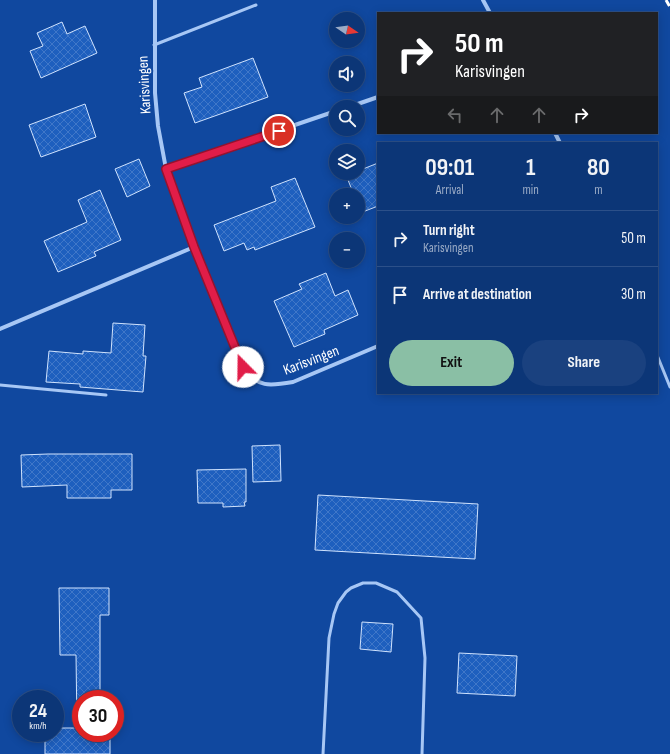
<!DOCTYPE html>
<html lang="en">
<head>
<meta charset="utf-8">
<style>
	body { margin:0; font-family:"Sofia Sans Condensed",sans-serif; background:#1a417f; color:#f1f3f6; height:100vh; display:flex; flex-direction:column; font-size:15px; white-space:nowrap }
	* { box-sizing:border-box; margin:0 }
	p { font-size:13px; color:#9aabc6 }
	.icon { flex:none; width:22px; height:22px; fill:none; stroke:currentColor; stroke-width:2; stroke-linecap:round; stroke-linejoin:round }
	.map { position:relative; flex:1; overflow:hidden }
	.sheet { position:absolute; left:377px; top:142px; width:281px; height:252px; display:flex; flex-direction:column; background:#0c3677; border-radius:0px; box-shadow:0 2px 10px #0003,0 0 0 1px #2c5089 }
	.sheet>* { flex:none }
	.hud { position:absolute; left:377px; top:12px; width:281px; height:122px; border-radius:0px; box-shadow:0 2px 10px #0003,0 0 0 1px #2c5089; background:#202124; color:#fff; overflow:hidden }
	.needle { width:26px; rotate:103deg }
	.buttons { position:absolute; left:329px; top:12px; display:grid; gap:8px }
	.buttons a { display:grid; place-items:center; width:36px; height:36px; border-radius:50%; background:#0c3677; box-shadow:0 2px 10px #0003,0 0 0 1px #2c5089; font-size:20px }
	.speed { position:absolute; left:12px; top:690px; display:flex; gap:8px; font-size:20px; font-weight:700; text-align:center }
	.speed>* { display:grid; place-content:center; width:52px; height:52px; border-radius:50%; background:#0c3677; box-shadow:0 2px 10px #0003,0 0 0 1px #2c5089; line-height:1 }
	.speed small { font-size:10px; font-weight:400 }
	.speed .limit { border:6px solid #d22; background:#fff; color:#111 }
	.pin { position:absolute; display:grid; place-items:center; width:34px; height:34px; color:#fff; margin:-17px; border:2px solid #fff; border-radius:50%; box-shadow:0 1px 4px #0007 }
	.me { position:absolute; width:44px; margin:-22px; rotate:338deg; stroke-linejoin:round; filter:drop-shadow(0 0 3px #0008) }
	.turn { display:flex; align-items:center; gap:14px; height:84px; padding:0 12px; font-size:18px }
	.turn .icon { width:52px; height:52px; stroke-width:2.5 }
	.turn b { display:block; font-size:28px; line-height:34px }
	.lanes { display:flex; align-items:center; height:38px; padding:0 12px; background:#0003; justify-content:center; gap:20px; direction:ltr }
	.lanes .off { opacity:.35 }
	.eta { display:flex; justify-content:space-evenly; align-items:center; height:68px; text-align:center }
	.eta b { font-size:24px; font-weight:700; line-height:28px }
	.button { display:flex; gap:8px; margin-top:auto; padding:8px 12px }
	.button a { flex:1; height:46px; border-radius:24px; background:#8abfa5; color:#111; font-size:16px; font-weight:700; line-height:46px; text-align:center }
	.button a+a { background:#1a417f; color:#f1f3f6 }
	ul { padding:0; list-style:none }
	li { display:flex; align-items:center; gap:12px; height:56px; padding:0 12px; border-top:1px solid #2c5089 }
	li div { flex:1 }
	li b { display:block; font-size:15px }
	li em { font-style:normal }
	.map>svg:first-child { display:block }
	.building { fill:url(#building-cross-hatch); stroke:#d0e3fe }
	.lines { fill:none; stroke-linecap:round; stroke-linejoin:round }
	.lane { stroke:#a7c7f5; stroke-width:3 }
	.street { stroke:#a7c7f5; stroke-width:4 }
	.rail { stroke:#fff; stroke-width:3; stroke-dasharray:7 3; stroke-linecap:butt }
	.route-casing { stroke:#92132f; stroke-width:10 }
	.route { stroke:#e11d48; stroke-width:7 }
	.labels { text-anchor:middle; stroke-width:4; stroke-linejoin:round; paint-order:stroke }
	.street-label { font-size:15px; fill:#fff; stroke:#10489f }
</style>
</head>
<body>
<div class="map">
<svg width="670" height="754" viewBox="0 0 670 754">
	<defs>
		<pattern id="building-cross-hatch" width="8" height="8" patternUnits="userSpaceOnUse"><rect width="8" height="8" fill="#1e5fbe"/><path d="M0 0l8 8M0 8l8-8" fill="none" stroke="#4077c8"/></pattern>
	</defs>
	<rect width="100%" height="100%" fill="#10489f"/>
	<g class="building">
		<polygon points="62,22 67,34 85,26 97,53 41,78 30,51 43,46 37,33"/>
		<polygon points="253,58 268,97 195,123 184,93 202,87 199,78"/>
		<polygon points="85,104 96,137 41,157 29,125"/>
		<polygon points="139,159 150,186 127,197 115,169"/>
		<polygon points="378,163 378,206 360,213 358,207 358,195 354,195 346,175 358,173 358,171"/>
		<polygon points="295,178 315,227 255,250 254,247 247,250 244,243 224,251 214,225 276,201 271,187"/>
		<polygon points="100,190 121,240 94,252 96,256 58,272 44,241 87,222 78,200"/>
		<polygon points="326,273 335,296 348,290 358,315 324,330 325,334 294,347 274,301 302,289 299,284"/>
		<polygon points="113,323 145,325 143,356 146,356 143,392 80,387 80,384 46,382 49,351 83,354 83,351 111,353"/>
		<polygon points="280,445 281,481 253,482 252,446"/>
		<polygon points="48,454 132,454 132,490 111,490 111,498 67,498 67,485 22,487 21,455"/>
		<polygon points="246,469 246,502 244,502 245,506 223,507 223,503 198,503 197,470"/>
		<polygon points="318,495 478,504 475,559 315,550"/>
		<polygon points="59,588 109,588 109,615 100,615 100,692 107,692 107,699 81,699 81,733 110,733 110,754 45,754 45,733 55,733 55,728 77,728 76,655 60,655"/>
		<polygon points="362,622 393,624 391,652 360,649"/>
		<polygon points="459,653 517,656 515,696 457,693"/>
	</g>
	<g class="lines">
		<g class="lane">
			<polyline points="154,45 256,5"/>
			<polyline points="657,355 670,387"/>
			<polyline points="0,385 106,395"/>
			<polyline points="323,754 329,638 334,614 338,603 346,592 351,588 363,583 376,583 397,592 421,618 425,658 422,754"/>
		</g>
		<g class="street">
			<path d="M 155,0 L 155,93 L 158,126 L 166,169 L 194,247 L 243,367 C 257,388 270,386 293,382 L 378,346"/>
			<polyline points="483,0 490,13"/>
			<polyline points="349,107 378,97"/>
			<polyline points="555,133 560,143"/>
			<polyline points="166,169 336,111"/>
			<polyline points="0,329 194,247"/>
		</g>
		<polyline class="rail" points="666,0 670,7"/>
	</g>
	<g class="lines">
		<defs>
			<polyline id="route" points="243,367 194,247 166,169 279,131"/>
		</defs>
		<use href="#route" class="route-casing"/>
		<use href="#route" class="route"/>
	</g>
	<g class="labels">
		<g class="street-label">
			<text transform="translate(144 85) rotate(-93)" y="5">Karisvingen</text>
			<text transform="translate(311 360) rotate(-21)" y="5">Karisvingen</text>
		</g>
	</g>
</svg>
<div class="buttons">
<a><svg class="needle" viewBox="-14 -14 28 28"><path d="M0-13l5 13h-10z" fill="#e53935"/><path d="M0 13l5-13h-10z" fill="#9aabc6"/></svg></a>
<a><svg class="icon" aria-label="sound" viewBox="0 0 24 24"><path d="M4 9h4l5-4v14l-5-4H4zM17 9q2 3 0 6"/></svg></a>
<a><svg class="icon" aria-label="search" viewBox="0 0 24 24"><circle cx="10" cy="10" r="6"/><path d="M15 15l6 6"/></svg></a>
<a><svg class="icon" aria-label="layers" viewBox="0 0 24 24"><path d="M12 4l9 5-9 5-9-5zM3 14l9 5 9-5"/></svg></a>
<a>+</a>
<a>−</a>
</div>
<div class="speed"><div>24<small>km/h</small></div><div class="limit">30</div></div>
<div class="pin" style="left:279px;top:131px;background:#d93025"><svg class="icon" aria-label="arrive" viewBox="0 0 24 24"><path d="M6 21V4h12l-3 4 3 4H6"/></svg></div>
<svg class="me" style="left:243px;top:367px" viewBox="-20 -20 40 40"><circle r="19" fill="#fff"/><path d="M0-13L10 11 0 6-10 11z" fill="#e11d48"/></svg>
<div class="hud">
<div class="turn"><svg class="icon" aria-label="right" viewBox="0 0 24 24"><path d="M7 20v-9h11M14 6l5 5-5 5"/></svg><div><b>50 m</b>Karisvingen</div></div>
<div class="lanes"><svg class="icon off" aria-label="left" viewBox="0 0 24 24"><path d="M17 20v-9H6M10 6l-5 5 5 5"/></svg><svg class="icon off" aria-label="ahead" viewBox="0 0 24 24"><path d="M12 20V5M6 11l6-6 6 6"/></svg><svg class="icon off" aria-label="ahead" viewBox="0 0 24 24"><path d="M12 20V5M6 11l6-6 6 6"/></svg><svg class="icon" aria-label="right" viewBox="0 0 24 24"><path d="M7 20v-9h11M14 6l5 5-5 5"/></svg></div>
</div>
<section class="sheet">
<div class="eta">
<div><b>09:01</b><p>Arrival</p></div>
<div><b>1</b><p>min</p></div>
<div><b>80</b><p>m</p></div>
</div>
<ul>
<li><svg class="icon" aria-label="right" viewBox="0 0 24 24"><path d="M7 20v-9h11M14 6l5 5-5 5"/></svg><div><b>Turn right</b><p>Karisvingen</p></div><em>50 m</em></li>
<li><svg class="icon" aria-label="arrive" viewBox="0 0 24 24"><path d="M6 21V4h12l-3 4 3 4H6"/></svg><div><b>Arrive at destination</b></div><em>30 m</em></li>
</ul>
<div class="button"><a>Exit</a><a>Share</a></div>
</section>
</div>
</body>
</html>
